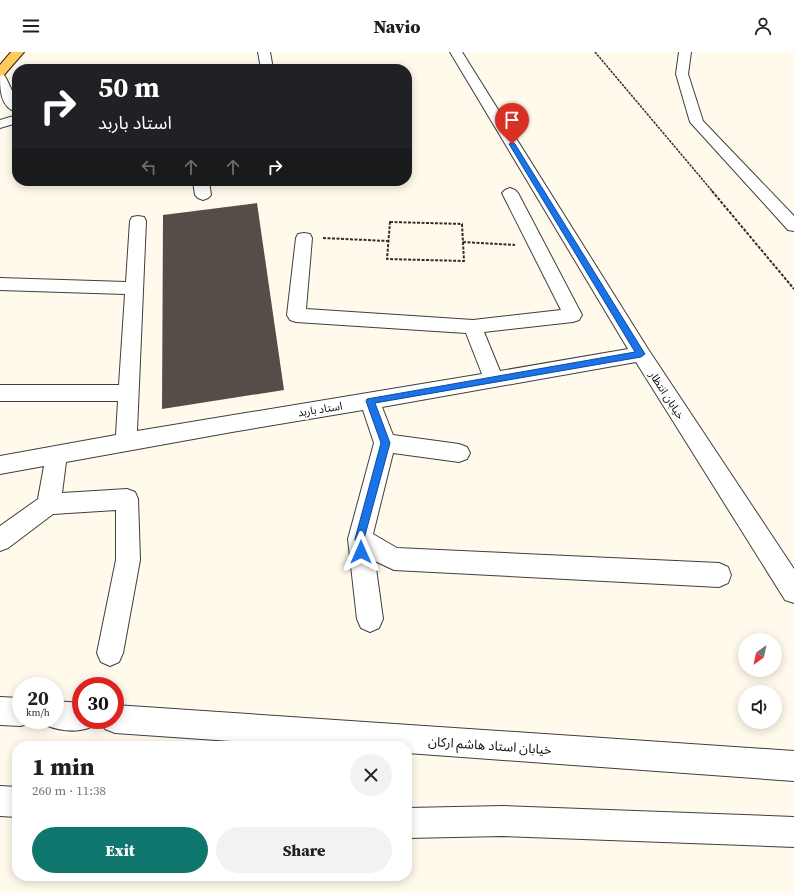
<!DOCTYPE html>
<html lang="en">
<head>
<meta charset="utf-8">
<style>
	body { margin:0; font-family:"Source Serif 4","Noto Sans Arabic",serif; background:#f2f2f2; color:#202124; height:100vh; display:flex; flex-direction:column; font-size:15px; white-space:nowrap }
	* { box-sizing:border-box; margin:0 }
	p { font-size:13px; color:#757577 }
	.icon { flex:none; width:22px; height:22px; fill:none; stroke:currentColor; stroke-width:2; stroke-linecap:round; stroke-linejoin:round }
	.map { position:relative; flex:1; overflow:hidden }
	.sheet { position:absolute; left:12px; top:689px; width:400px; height:140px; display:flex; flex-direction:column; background:#fff; border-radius:16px; box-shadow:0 2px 10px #0003 }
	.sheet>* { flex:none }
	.hud { position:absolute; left:12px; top:12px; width:400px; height:122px; border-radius:16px; box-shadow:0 2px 10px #0003; background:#202124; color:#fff; overflow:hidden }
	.needle { width:26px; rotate:213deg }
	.tools { position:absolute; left:738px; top:581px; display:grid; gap:8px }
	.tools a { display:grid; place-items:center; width:44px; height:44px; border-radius:50%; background:#fff; box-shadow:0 2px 10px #0003; font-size:20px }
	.speed { position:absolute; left:12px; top:625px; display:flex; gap:8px; font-size:20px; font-weight:700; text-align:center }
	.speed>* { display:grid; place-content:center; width:52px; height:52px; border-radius:50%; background:#fff; box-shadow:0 2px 10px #0003; line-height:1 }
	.speed small { font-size:10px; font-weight:400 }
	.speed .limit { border:6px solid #d22; background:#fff; color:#111 }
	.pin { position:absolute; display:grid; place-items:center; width:34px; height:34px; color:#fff; margin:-41px -17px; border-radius:50% 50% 50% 0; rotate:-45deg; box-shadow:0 0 4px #0007 }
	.pin .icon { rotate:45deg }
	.me { position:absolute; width:44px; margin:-22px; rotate:0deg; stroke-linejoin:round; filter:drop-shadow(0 0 3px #0008) }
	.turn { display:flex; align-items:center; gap:14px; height:84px; padding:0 20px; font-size:18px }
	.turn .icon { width:52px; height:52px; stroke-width:2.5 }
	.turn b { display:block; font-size:28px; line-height:34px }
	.lanes { display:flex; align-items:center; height:38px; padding:0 20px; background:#0003; justify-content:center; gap:20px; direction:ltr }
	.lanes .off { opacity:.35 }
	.round { display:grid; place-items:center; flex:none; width:42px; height:42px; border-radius:21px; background:#f2f2f2 }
	.headline { display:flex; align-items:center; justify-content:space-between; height:68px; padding:0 20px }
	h1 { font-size:24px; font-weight:800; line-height:30px }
	.button { display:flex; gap:8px; margin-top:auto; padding:8px 20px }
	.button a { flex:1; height:46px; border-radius:24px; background:#0f766e; color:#fff; font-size:16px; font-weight:800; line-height:46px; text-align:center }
	.button a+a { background:#f2f2f2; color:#202124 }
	header { display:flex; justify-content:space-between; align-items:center; height:52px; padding:0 20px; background:#fff; font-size:18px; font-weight:800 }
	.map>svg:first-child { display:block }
	.building { fill:#564c48 }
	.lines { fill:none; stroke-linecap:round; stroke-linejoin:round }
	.minor-casing { stroke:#3f3f3f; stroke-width:2 }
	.major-casing { stroke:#1d1d1d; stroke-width:2 }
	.path-far1 { stroke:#2e2e2e; stroke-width:1.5; stroke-dasharray:2.5 1; stroke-linecap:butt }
	.path { stroke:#2e2e2e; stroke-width:2; stroke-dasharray:3 1.5; stroke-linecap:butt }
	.minor { fill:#fff; fill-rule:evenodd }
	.major { fill:#ffca5b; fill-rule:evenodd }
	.route { fill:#1a73e8; stroke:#114b97 }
	.labels { text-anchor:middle; stroke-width:4; stroke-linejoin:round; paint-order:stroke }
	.street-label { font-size:11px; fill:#0c0c0c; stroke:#fff }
	.near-street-label { font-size:13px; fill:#0c0c0c; stroke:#fff }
</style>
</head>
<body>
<header><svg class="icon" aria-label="menu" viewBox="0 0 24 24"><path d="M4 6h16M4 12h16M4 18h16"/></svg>Navio<svg class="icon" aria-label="person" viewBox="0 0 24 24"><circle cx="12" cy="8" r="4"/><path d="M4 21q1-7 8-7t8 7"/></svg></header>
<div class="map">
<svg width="794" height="841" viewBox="0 0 794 841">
	<rect width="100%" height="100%" fill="#fffaeb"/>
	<polygon class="building" points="257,151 284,338 162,357 163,163"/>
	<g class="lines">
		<defs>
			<g id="minor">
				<polygon points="258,0 270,0 273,17 261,17"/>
				<polygon points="450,0 462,0 648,297 794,517 794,551 785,548 636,310 382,355 393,383 459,392 467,395 470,401 467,407 459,410 393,401 373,482 397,496 719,511 728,515 731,523 728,531 719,535 394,518 375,509 383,567 379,576 370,580 361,576 357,567 348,487 374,391 363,358 232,380 66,410 62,441 127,437 135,440 138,447 140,508 123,601 119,610 110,614 101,610 97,601 116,508 116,458 53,462 8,496 0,499 0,474 38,447 44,414 0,422 0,404 116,383 118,349 0,349 0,333 119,333 125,242 0,238 0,226 126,230 130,169 132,165 138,164 144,165 146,169 137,379 482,322 466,281 296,270 290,268 287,263 296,186 298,182 304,181 310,182 312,186 306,257 473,268 561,258 502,141 505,138 510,136 515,138 518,141 582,263 579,268 573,270 484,280 500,319 628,297"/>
				<polygon points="679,0 691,0 688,22 703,69 794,164 794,179 788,178 690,70 676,22"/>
				<path d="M 0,22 L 4,23 L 6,26 L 17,49 L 17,60 C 0,56 0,37 0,22 Z"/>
				<polygon points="17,63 17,71 0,76 0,68"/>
				<polygon points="193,129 209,129 211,143 208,146 203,148 198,146 195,143"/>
				<polygon points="0,645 21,646 21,668 32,668 31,670 21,674 0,673"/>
				<path d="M 55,649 L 81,651 L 81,668 L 94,668 L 91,675 C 76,681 60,679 45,673 L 43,668 L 55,668 Z"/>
				<polygon points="115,653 794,699 794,729 407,701 407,694 301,694 115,681 105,677 101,668 115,668"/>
				<polygon points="0,734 17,735 17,765 0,764"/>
				<polygon points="503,754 794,765 794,795 503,784 407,786 407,756"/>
			</g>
			<polygon id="major" points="11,0 24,0 4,23 0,24 0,13"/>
		</defs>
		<use href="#minor" class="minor-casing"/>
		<use href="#major" class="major-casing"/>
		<polyline class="path-far1" points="595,0 713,140"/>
		<g class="path">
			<polyline points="712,139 794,237"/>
			<polygon points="390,170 462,172 464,209 387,207"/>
			<polyline points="323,186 388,189"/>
			<polyline points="463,190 515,193"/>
		</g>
		<use href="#minor" class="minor"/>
		<use href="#major" class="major"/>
	</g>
	<polygon class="route" points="512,90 515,92 645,302 641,305 375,351 390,391 364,487 366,500 365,504 361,505 358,504 355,487 381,391 366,349 367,347 635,300 509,92"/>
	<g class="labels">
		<g class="street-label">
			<text transform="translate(667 343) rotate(57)" y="4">خیابان انتظار</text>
			<text transform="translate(320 357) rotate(-9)" y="4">استاد باربد</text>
		</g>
		<g class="near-street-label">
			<text transform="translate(490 693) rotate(4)" y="5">خیابان استاد هاشم ارکان</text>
		</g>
	</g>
</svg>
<div class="tools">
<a><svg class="needle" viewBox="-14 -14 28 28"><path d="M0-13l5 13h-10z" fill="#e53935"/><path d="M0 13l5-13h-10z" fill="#757577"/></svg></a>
<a><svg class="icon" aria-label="sound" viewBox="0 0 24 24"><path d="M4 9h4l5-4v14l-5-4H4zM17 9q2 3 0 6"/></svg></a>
</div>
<div class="speed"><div>20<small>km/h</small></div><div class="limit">30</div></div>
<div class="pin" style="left:512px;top:92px;background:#d93025"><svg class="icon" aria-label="arrive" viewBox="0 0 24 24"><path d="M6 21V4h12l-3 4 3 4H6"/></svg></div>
<svg class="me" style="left:361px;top:500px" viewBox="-20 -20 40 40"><path d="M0-17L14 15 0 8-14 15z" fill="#1a73e8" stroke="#fff" stroke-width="4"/></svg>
<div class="hud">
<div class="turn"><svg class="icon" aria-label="right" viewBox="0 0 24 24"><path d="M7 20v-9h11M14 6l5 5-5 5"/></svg><div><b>50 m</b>استاد باربد</div></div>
<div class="lanes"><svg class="icon off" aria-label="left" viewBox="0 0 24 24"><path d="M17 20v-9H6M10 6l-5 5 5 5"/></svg><svg class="icon off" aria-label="ahead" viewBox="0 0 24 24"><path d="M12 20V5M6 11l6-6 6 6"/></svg><svg class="icon off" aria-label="ahead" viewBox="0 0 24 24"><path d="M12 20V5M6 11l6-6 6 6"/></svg><svg class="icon" aria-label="right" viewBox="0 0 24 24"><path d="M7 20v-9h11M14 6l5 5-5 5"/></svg></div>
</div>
<section class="sheet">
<div class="headline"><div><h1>1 min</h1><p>260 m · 11:38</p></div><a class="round"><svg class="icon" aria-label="close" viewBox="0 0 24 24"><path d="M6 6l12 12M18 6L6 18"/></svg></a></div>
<div class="button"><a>Exit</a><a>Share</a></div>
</section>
</div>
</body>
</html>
